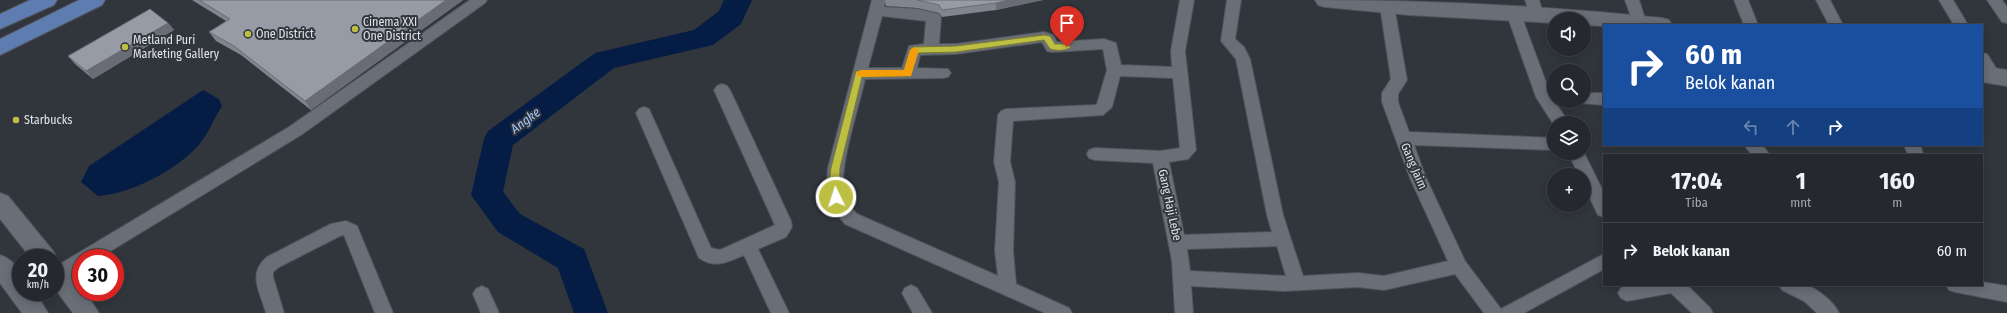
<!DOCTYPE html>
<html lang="id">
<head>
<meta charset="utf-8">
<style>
	body { margin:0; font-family:"Fira Sans Condensed",sans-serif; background:#2d3036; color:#f1f3f6; height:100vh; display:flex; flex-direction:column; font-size:15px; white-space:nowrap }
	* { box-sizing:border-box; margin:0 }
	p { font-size:13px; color:#a3a6aa }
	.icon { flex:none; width:22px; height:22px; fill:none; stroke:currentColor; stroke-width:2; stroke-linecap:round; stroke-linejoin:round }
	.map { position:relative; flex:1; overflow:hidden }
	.details { position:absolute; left:1603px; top:154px; width:380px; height:132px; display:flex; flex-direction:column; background:#25282e; border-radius:0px; box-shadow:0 2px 10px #0003,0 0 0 1px #42444a }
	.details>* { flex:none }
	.top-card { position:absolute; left:1603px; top:24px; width:380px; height:122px; border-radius:0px; box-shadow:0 2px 10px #0003,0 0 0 1px #42444a; background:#1a4fa0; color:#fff; overflow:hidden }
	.buttons { position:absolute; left:1547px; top:12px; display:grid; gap:8px }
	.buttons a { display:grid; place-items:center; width:44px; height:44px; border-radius:50%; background:#25282e; box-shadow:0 2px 10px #0003,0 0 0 1px #42444a; font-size:20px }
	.speed { position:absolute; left:12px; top:249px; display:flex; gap:8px; font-size:20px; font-weight:700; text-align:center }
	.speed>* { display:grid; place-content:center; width:52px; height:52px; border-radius:50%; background:#25282e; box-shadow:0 2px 10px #0003,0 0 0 1px #42444a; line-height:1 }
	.speed small { font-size:10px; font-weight:400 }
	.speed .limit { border:6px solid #d22; background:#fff; color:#111 }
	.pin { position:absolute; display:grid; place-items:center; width:34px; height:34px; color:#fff; margin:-41px -17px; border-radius:50% 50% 50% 0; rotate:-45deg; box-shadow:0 0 4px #0007 }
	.pin .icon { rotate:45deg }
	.me { position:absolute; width:44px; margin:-22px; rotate:356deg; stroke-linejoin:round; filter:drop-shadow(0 0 3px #0008) }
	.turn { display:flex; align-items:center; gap:14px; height:84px; padding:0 16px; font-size:18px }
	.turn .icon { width:52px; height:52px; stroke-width:2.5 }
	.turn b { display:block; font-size:28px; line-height:34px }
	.lanes { display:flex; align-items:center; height:38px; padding:0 16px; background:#0003; justify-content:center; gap:20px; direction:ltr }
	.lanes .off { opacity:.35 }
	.eta { display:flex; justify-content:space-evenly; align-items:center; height:68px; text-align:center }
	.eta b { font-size:24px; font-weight:700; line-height:28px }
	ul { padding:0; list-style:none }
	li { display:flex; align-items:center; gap:12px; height:56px; padding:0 16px; border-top:1px solid #42444a }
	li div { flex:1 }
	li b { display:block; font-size:15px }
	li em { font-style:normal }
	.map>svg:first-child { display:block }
	.water { fill:#051c44 }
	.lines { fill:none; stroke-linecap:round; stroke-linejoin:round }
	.river { fill:#051c44; fill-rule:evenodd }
	.street-casing { stroke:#51545b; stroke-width:2 }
	.secondary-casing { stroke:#51545b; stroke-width:2 }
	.primary-casing { stroke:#51545b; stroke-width:2 }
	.street { fill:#696e77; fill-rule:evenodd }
	.secondary { fill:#696e77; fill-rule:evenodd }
	.primary { fill:#5e7caf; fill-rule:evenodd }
	.wall { fill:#81858e }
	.shaded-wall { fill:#696c74 }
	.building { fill:#969ba5; stroke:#696c74 }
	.route { fill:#bdbf43; stroke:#7b7c2c }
	.slow { fill:#f59e0b }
	.poi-dot { fill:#bdbf43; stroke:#31363d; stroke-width:1.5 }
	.labels { text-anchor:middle; stroke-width:4; stroke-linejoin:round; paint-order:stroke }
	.poi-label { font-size:12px; fill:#e0e3e8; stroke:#31363d; text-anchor:start }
	.street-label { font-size:12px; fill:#e0e3e8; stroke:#31363d }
	.water-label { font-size:13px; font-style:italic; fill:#a2c5fe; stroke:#31363d }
</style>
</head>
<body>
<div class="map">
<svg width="2007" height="313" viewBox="0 0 2007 313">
	<rect width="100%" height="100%" fill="#31363d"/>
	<path class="water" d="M 203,90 L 219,99 L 222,106 C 214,118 208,135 198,146 C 176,170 131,194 98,196 L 81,182 L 89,166 Z"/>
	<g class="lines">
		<polygon class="river" points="724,0 752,0 741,24 713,45 614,68 513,145 503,192 520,214 584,249 608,313 574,313 558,268 498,232 471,195 484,139 488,131 595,53 694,30 719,11"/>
		<defs>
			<g id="street">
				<polygon points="470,0 487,0 485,3 301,135 99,258 81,258 81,269 55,283 55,267 289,127"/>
				<path d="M 872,0 L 886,0 L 884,7 L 918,9 L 939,14 L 941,18 L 939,44 L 956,44 L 1044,32 L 1053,35 L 1057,42 L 1104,39 L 1116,43 L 1121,65 L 1172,67 L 1171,51 L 1180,0 L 1194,0 L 1185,51 L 1196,150 L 1188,159 L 1169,162 L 1184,235 L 1272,232 L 1267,215 L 1236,59 L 1221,41 L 1227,0 L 1241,0 L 1235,39 L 1244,47 L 1250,59 L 1283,215 L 1303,276 L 1358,273 L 1384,276 L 1448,261 L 1410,178 L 1382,102 L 1382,93 L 1391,79 L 1380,6 L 1382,3 L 1387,1 L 1392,3 L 1394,6 L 1407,80 L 1398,94 L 1398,102 L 1409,132 L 1554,138 L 1554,150 L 1414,145 L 1426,178 L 1465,261 L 1501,309 L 1604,254 L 1604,269 L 1524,313 L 1484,313 L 1455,274 L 1384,290 L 1358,287 L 1284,291 L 1191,286 L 1193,313 L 1175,313 L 1172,261 L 1153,163 L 1095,160 L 1089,158 L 1087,154 L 1089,150 L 1095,148 L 1160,151 L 1180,148 L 1173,78 L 1120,76 L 1112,107 L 1103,115 L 1013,121 L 1010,162 L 1015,182 L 1013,251 L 1016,284 L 1069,308 L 1072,313 L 1045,313 L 845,224 C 830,207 825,191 828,168 ZM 882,16 L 926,21 L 924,44 L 909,46 L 902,68 L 868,68 ZM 1042,42 L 1047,51 L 1052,52 L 1103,49 L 1107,70 L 1097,104 L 1095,105 L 1006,109 L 1001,111 L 998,115 L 994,162 L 999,182 L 995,251 L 998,276 L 857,214 C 851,208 846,202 844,194 C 838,169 859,107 865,79 L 943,78 L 948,77 L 951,73 L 948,69 L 917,68 L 920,55 L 956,54 ZM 1277,246 L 1286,276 L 1190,271 L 1187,249 Z"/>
				<polygon points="1525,0 1539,0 1543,13 1541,17 1536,18 1531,17"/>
				<polygon points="1625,0 1639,0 1646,22 1644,25 1634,25"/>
				<polygon points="1734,0 1748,0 1758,25 1744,25"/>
				<polygon points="1816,0 1830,0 1843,25 1829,25"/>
				<polygon points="1939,0 1953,0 1968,25 1954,25"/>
				<polygon points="1987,0 2002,0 2007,7 2007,23 2002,22"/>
				<polygon points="1513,7 1518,8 1520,12 1551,96 1569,123 1554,123 1554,125 1536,97 1506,12 1508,8"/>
				<polygon points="1982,53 1987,54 2001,76 1998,80 1993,82 1988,80 1982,70"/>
				<path d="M 722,84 L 727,86 L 730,90 L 791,221 L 792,227 L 786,237 L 758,249 L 789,313 L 771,313 L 744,255 C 728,262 715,269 699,258 L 636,113 L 639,109 L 644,107 L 649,109 L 711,248 L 720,250 L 775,225 L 714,90 L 717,86 Z"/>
				<polygon points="1584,93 1604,93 1604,105 1579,103 1577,101 1584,101"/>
				<polygon points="1744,145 1762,145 1770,155 1752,155"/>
				<polygon points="1904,145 1920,145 1923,153 1922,155 1908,155"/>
				<polygon points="1568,153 1584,153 1604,193 1604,217 1598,215 1584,186 1584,175 1579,175"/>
				<path d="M 346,221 L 357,226 L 393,313 L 375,313 L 344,235 L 340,236 L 279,267 L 273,272 L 273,277 L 284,313 L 266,313 C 260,291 247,274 267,257 L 331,224 Z"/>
				<polygon points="1982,282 2007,286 2007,302 1955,292 1949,290 1946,285 1982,285"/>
				<polygon points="911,285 917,288 932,313 913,313 902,293 905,288"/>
				<polygon points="1629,285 1690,285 1689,287 1710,308 1713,313 1692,313 1671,293 1627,301 1621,298 1618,293 1621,288"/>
				<path d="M 1779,285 C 1787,285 1797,283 1805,285 C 1817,288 1834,302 1839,313 L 1817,313 L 1804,301 L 1782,290 Z"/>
				<polygon points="482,286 488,289 499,313 481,313 473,294 476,289"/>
			</g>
			<g id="secondary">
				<path d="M 1315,0 C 1431,0 1547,6 1662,18 L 1669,20 L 1672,25 L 1604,26 L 1584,25 L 1584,19 L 1554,19 L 1554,23 L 1409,15 L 1325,7 L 1318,5 Z"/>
				<polygon points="1982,66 2007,70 2007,86 1982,82"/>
				<path d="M 0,193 L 8,196 L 53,251 L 57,258 L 55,261 C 66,265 81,280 81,292 L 85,292 L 99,313 L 73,313 L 55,289 L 55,258 L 31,258 L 0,219 Z"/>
				<path d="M 0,255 C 19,262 21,274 21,292 L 35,292 L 48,313 L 22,313 L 0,283 Z"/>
			</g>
			<g id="primary">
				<polygon points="30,0 57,0 54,5 0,29 0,14"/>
				<polygon points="79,0 105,0 102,5 0,55 0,39"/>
			</g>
		</defs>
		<use href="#street" class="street-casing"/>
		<use href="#secondary" class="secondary-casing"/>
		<use href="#primary" class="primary-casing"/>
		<use href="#street" class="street"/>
		<use href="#secondary" class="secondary"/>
		<use href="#primary" class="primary"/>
	</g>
	<g class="wall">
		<polygon points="192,0 463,0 311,110 241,55 216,41 209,32 226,21"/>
		<polygon points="885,0 1043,0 996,10 942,17 939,13 918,8 886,6"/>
		<polygon points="168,23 174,30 93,79 75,64 68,56"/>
	</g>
	<g class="shaded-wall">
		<polygon points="446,0 463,0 311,110 305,101"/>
		<polygon points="1009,0 1043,0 996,10 996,3"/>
		<polygon points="168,23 174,30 93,79 86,71"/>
	</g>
	<g class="building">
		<polygon points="199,0 446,0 305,101 234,46 209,32 230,19"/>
		<polygon points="917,0 1009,0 996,3 942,10 939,5"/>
		<polygon points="150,9 168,23 86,71 68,56"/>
	</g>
	<path class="route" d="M 1044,35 L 1050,36 L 1055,44 L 1067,44 L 1071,47 C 1067,51 1056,51 1050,49 L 1044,40 L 956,52 L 917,53 L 911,76 L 862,77 L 840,168 L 839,200 L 833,200 L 829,183 L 831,168 L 856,71 L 904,70 L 910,50 L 914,47 L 956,46 Z"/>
	<polygon class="slow" points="914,47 919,50 911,76 860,77 856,74 860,70 904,70 910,50"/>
	<g class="poi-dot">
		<circle cx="355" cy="29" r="4"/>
		<circle cx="248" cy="34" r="4"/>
		<circle cx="125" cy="47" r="4"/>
		<circle cx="16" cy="120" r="4"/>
	</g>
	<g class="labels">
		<g class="poi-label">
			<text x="363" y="26">Cinema XXI<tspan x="363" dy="14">One District</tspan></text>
			<text x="256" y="38">One District</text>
			<text x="133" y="44">Metland Puri<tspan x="133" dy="14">Marketing Gallery</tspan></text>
			<text x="24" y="124">Starbucks</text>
		</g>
		<g class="street-label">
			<text transform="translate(1414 166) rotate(67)" y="4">Gang Jaim</text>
			<text transform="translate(1170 205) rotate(78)" y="4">Gang Haji Lebe</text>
		</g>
		<g class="water-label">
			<text transform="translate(525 120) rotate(-37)" y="5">Angke</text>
		</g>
	</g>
</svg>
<div class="buttons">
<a><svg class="icon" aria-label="sound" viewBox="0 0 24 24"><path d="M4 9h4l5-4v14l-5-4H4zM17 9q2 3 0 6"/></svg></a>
<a><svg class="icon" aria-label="search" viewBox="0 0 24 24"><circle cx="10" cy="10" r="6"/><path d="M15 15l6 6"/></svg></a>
<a><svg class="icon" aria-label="layers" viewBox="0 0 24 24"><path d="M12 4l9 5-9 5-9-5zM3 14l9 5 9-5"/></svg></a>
<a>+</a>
</div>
<div class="speed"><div>20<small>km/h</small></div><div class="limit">30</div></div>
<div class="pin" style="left:1067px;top:47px;background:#d93025"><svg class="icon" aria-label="arrive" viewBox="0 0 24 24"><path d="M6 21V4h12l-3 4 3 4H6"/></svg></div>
<svg class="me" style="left:836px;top:197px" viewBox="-20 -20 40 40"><circle r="17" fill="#bdbf43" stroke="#fff" stroke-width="3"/><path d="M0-11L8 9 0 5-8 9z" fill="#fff"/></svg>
<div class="top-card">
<div class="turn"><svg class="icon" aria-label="right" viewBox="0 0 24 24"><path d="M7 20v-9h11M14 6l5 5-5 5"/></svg><div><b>60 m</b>Belok kanan</div></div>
<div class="lanes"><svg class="icon off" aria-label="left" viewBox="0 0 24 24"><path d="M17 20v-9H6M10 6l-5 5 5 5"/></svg><svg class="icon off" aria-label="ahead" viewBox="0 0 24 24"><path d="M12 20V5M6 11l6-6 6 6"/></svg><svg class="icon" aria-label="right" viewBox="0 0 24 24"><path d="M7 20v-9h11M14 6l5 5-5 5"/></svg></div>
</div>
<section class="details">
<div class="eta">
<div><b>17:04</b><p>Tiba</p></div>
<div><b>1</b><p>mnt</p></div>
<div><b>160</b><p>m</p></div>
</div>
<ul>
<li><svg class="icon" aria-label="right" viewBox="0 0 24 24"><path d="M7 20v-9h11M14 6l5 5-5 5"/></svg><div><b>Belok kanan</b></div><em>60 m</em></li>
</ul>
</section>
</div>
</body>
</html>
